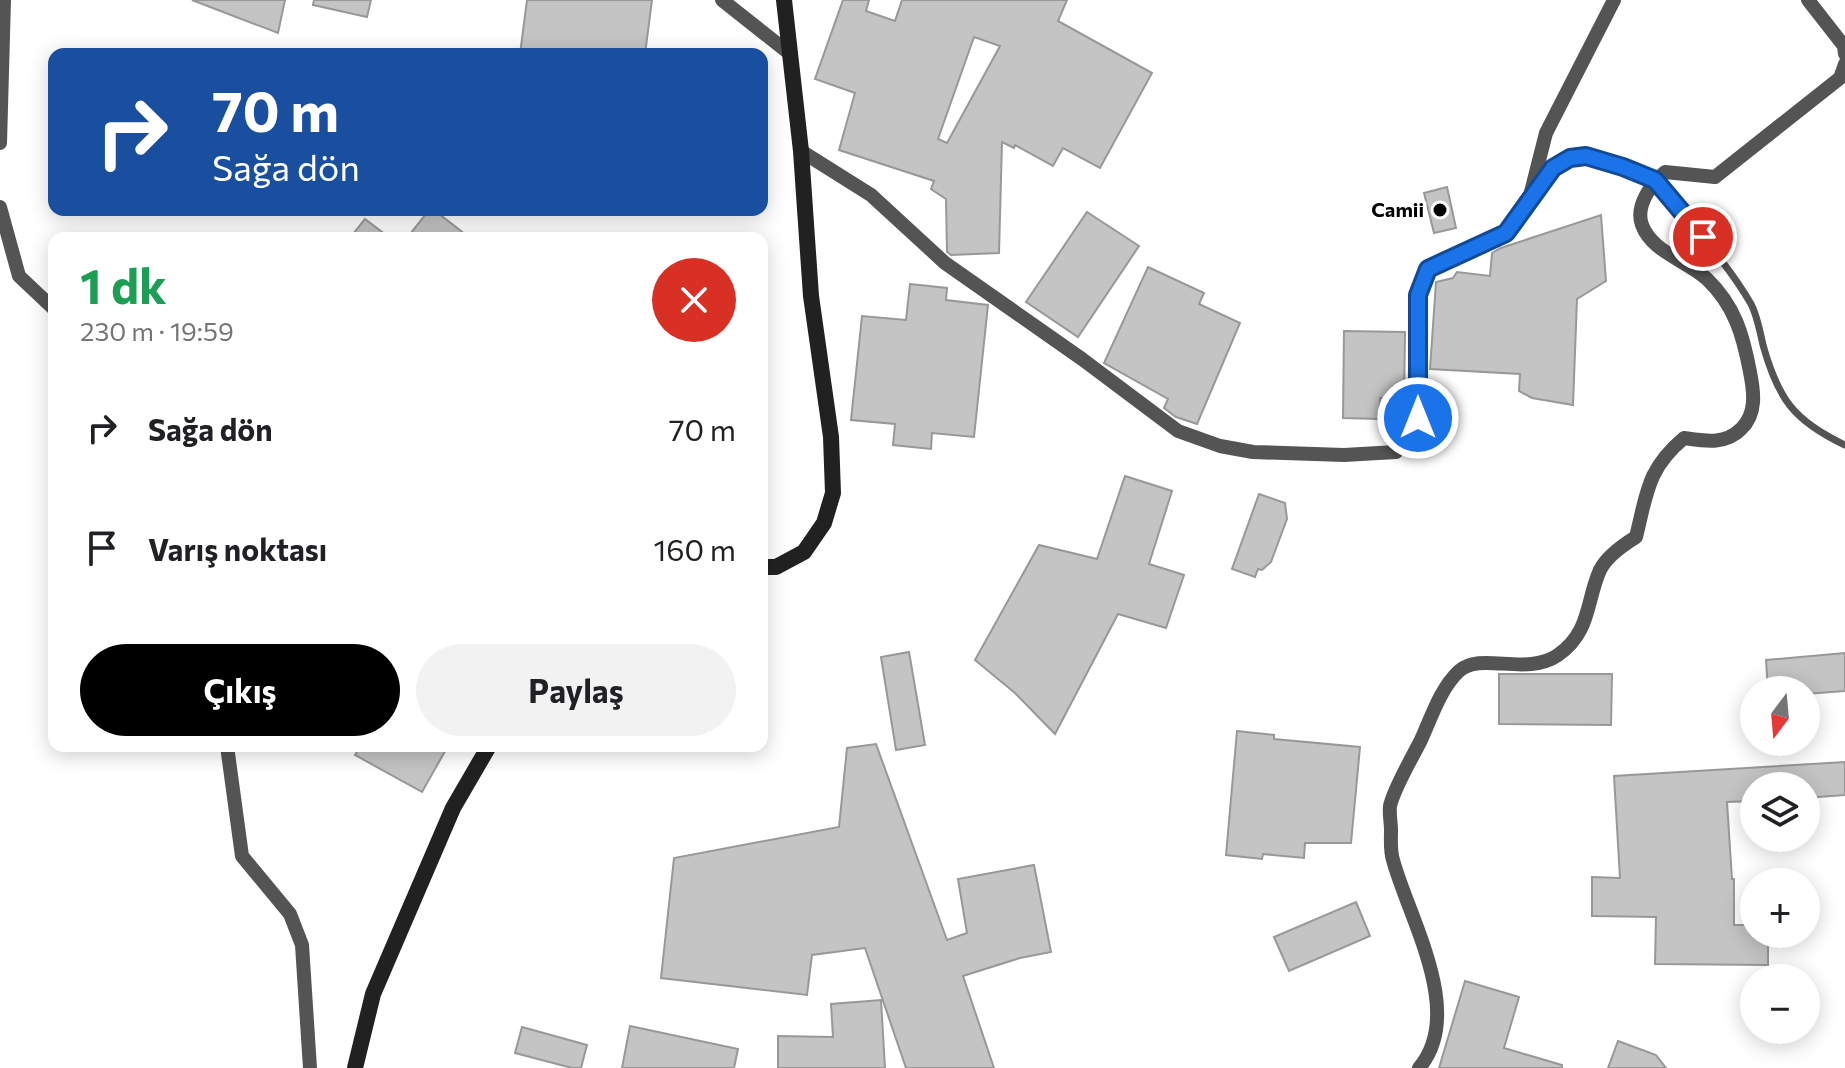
<!DOCTYPE html>
<html lang="tr">
<head>
<meta charset="utf-8">
<style>
	body { margin:0; font-family:Commissioner,sans-serif; background:#f2f2f2; color:#202124; height:100vh; display:flex; flex-direction:column; font-size:30px; white-space:nowrap }
	* { box-sizing:border-box; margin:0 }
	p { font-size:26px; color:#757577 }
	.icon { flex:none; width:44px; height:44px; fill:none; stroke:currentColor; stroke-width:2; stroke-linecap:round; stroke-linejoin:round }
	.map { position:relative; flex:1; overflow:hidden }
	.side { position:absolute; left:48px; top:232px; width:720px; height:520px; display:flex; flex-direction:column; background:#fff; border-radius:16px; box-shadow:0 4px 20px #0003 }
	.side>* { flex:none }
	.hud { position:absolute; left:48px; top:48px; width:720px; height:168px; border-radius:16px; box-shadow:0 4px 20px #0003; background:#1a4fa0; color:#fff; overflow:hidden }
	.needle { width:52px; rotate:196deg }
	.tools { position:absolute; left:1740px; top:676px; display:grid; gap:16px }
	.tools a { display:grid; place-items:center; width:80px; height:80px; border-radius:50%; background:#fff; box-shadow:0 4px 20px #0003; font-size:40px }
	.pin { position:absolute; display:grid; place-items:center; width:68px; height:68px; color:#fff; margin:-34px; border:4px solid #fff; border-radius:50%; box-shadow:0 2px 8px #0007 }
	.me { position:absolute; width:88px; margin:-44px; rotate:0deg; stroke-linejoin:round; filter:drop-shadow(0 0 6px #0008) }
	.turn { display:flex; align-items:center; gap:28px; height:168px; padding:0 32px; font-size:36px }
	.turn .icon { width:104px; height:104px; stroke-width:2.5 }
	.turn b { display:block; font-size:56px; line-height:68px }
	.round { display:grid; place-items:center; flex:none; width:84px; height:84px; border-radius:42px; background:#f2f2f2 }
	.head { display:flex; align-items:center; justify-content:space-between; height:136px; padding:0 32px }
	h1 { font-size:48px; font-weight:700; line-height:60px; color:#1e9e55 }
	.primary-button { display:flex; gap:16px; margin-top:auto; padding:16px 32px }
	.primary-button a { flex:1; height:92px; border-radius:48px; background:#000; color:#fff; font-size:32px; font-weight:700; line-height:92px; text-align:center }
	.primary-button a+a { background:#f2f2f2; color:#202124 }
	ul { padding:0; list-style:none }
	li { display:flex; align-items:center; gap:24px; height:120px; padding:0 32px }
	li div { flex:1 }
	li b { display:block; font-size:30px }
	li em { font-style:normal }
	.map>svg:first-child { display:block }
	.building { fill:#c4c4c4; stroke:#989898; stroke-width:2; fill-rule:evenodd }
	.lines { fill:none; stroke-linecap:round; stroke-linejoin:round }
	.lane { stroke:#545454; stroke-width:7 }
	.street { stroke:#545454; stroke-width:14 }
	.secondary { stroke:#212121; stroke-width:16 }
	.route-casing { stroke:#114b97; stroke-width:20 }
	.route { stroke:#1a73e8; stroke-width:14 }
	.poi-dot { fill:#000; stroke:#fff; stroke-width:3 }
	.labels { text-anchor:middle; stroke-width:7; stroke-linejoin:round; paint-order:stroke }
	.poi-label { font-size:20px; font-weight:bold; fill:#000; stroke:#fff; text-anchor:end }
</style>
</head>
<body>
<div class="map">
<svg width="1845" height="1068" viewBox="0 0 1845 1068">
	<rect width="100%" height="100%" fill="#fff"/>
	<g class="building">
		<polygon points="192,0 285,0 278,33"/>
		<polygon points="314,0 371,0 367,17 313,5"/>
		<polygon points="527,0 652,0 645,54 520,54"/>
		<path d="M 843,0 L 869,0 L 866,11 L 895,21 L 902,0 L 1067,0 L 1058,21 L 1152,73 L 1100,168 L 1063,148 L 1053,166 L 1015,145 L 1014,148 L 1002,142 L 999,253 L 951,255 L 947,252 L 946,199 L 931,189 L 934,181 L 839,150 L 855,93 L 815,79 ZM 974,37 L 1000,46 L 947,143 L 938,139 Z"/>
		<polygon points="1447,187 1456,228 1434,233 1424,193"/>
		<polygon points="429,210 434,210 470,238 407,238"/>
		<polygon points="1087,212 1139,246 1078,337 1026,302"/>
		<polygon points="1601,215 1606,281 1577,299 1573,405 1532,398 1519,391 1520,374 1430,369 1436,282 1453,278 1457,272 1490,276 1492,253 1501,248"/>
		<polygon points="365,219 390,238 350,238"/>
		<polygon points="1148,267 1204,293 1199,304 1240,323 1197,424 1176,417 1164,408 1168,399 1104,363"/>
		<polygon points="910,284 947,288 946,300 988,305 974,437 932,433 931,449 893,445 895,424 851,420 862,316 906,320"/>
		<polygon points="1344,331 1405,332 1404,398 1380,398 1380,419 1343,418"/>
		<polygon points="1125,476 1172,491 1149,564 1184,575 1166,628 1118,614 1055,734 1015,693 975,660 1039,545 1097,559"/>
		<polygon points="1259,494 1285,503 1287,519 1271,562 1262,570 1258,569 1255,577 1232,569"/>
		<polygon points="909,652 925,745 896,750 881,657"/>
		<polygon points="1845,653 1845,691 1806,694 1806,690 1768,690 1766,660"/>
		<polygon points="1499,674 1612,674 1611,725 1499,724"/>
		<polygon points="1237,731 1274,735 1274,739 1360,747 1351,843 1305,843 1304,858 1263,854 1262,859 1226,855"/>
		<polygon points="876,744 947,940 967,933 958,879 1034,865 1051,952 1020,958 963,976 994,1068 906,1068 865,948 812,955 807,995 661,978 674,858 839,827 847,748"/>
		<polygon points="361,746 448,746 422,792 355,755"/>
		<polygon points="1845,762 1845,795 1806,798 1806,786 1754,786 1754,801 1727,802 1732,879 1734,879 1734,925 1754,925 1754,934 1768,934 1768,965 1655,964 1656,917 1592,916 1592,877 1620,878 1614,776"/>
		<polygon points="1356,902 1370,936 1289,971 1274,937"/>
		<polygon points="1465,981 1519,997 1504,1048 1562,1065 1562,1068 1439,1068"/>
		<polygon points="881,1000 885,1068 778,1068 778,1036 833,1037 831,1004"/>
		<polygon points="630,1026 738,1049 734,1068 622,1068"/>
		<polygon points="522,1027 587,1045 581,1068 572,1068 515,1053"/>
		<polygon points="1618,1041 1656,1055 1666,1068 1608,1068"/>
	</g>
	<g class="lines">
		<path class="lane" d="M 1656,181 C 1688,222 1725,259 1751,304 C 1757,315 1760,332 1763,345 C 1778,399 1794,421 1845,445"/>
		<g class="street">
			<polyline points="722,0 789,53"/>
			<polyline points="1808,0 1844,46 1845,54"/>
			<polyline points="0,143 4,0"/>
			<path d="M 801,151 L 871,195 L 945,263 L 1082,359 L 1178,431 L 1220,446 L 1253,452 L 1344,455 L 1396,452 L 1412,436 L 1418,418 L 1418,295 L 1428,269 C 1446,262 1492,245 1505,233 C 1514,226 1519,211 1525,202 C 1572,139 1590,153 1655,180"/>
			<polyline points="1531,192 1546,133 1614,0"/>
			<polyline points="0,207 19,276 54,309"/>
			<polyline points="227,746 242,856 290,914 302,945 310,1068"/>
			<path d="M 1419,1068 C 1466,1013 1409,919 1393,860 C 1390,851 1391,840 1391,830 C 1391,823 1389,813 1390,806 C 1394,788 1412,758 1421,740 C 1432,716 1440,689 1459,671 C 1481,651 1526,677 1558,655 C 1591,632 1586,601 1600,570 C 1607,556 1623,545 1636,537 C 1647,493 1647,469 1684,438 C 1705,441 1725,445 1741,429 C 1757,414 1754,392 1750,372 C 1743,335 1735,306 1707,279 C 1686,260 1652,252 1642,225 C 1635,206 1651,184 1665,172 L 1715,177 L 1840,78 L 1845,64"/>
		</g>
		<g class="secondary">
			<polyline points="762,567 776,567 804,552 824,523 833,493 831,437 811,296 801,151 784,0"/>
			<polyline points="355,1068 373,994 453,808 489,746"/>
		</g>
	</g>
	<g class="lines">
		<defs>
			<polyline id="route" points="1418,418 1418,295 1428,269 1506,233 1553,168 1570,158 1586,156 1623,167 1655,180 1703,237"/>
		</defs>
		<use href="#route" class="route-casing"/>
		<use href="#route" class="route"/>
	</g>
	<circle class="poi-dot" cx="1440" cy="210" r="8"/>
	<g class="labels">
		<g class="poi-label">
			<text x="1424" y="217">Camii</text>
		</g>
	</g>
</svg>
<div class="tools">
<a><svg class="needle" viewBox="-14 -14 28 28"><path d="M0-13l5 13h-10z" fill="#e53935"/><path d="M0 13l5-13h-10z" fill="#757577"/></svg></a>
<a><svg class="icon" aria-label="layers" viewBox="0 0 24 24"><path d="M12 4l9 5-9 5-9-5zM3 14l9 5 9-5"/></svg></a>
<a>+</a>
<a>−</a>
</div>
<div class="pin" style="left:1703px;top:237px;background:#d93025"><svg class="icon" aria-label="arrive" viewBox="0 0 24 24"><path d="M6 21V4h12l-3 4 3 4H6"/></svg></div>
<svg class="me" style="left:1418px;top:418px" viewBox="-20 -20 40 40"><circle r="17" fill="#1a73e8" stroke="#fff" stroke-width="3"/><path d="M0-11L8 9 0 5-8 9z" fill="#fff"/></svg>
<div class="hud">
<div class="turn"><svg class="icon" aria-label="right" viewBox="0 0 24 24"><path d="M7 20v-9h11M14 6l5 5-5 5"/></svg><div><b>70 m</b>Sağa dön</div></div>
</div>
<section class="side">
<div class="head"><div><h1>1 dk</h1><p>230 m · 19:59</p></div><a class="round" style="background:#d93025;color:#fff"><svg class="icon" aria-label="close" viewBox="0 0 24 24"><path d="M6 6l12 12M18 6L6 18"/></svg></a></div>
<ul>
<li><svg class="icon" aria-label="right" viewBox="0 0 24 24"><path d="M7 20v-9h11M14 6l5 5-5 5"/></svg><div><b>Sağa dön</b></div><em>70 m</em></li>
<li><svg class="icon" aria-label="arrive" viewBox="0 0 24 24"><path d="M6 21V4h12l-3 4 3 4H6"/></svg><div><b>Varış noktası</b></div><em>160 m</em></li>
</ul>
<div class="primary-button"><a>Çıkış</a><a>Paylaş</a></div>
</section>
</div>
</body>
</html>
